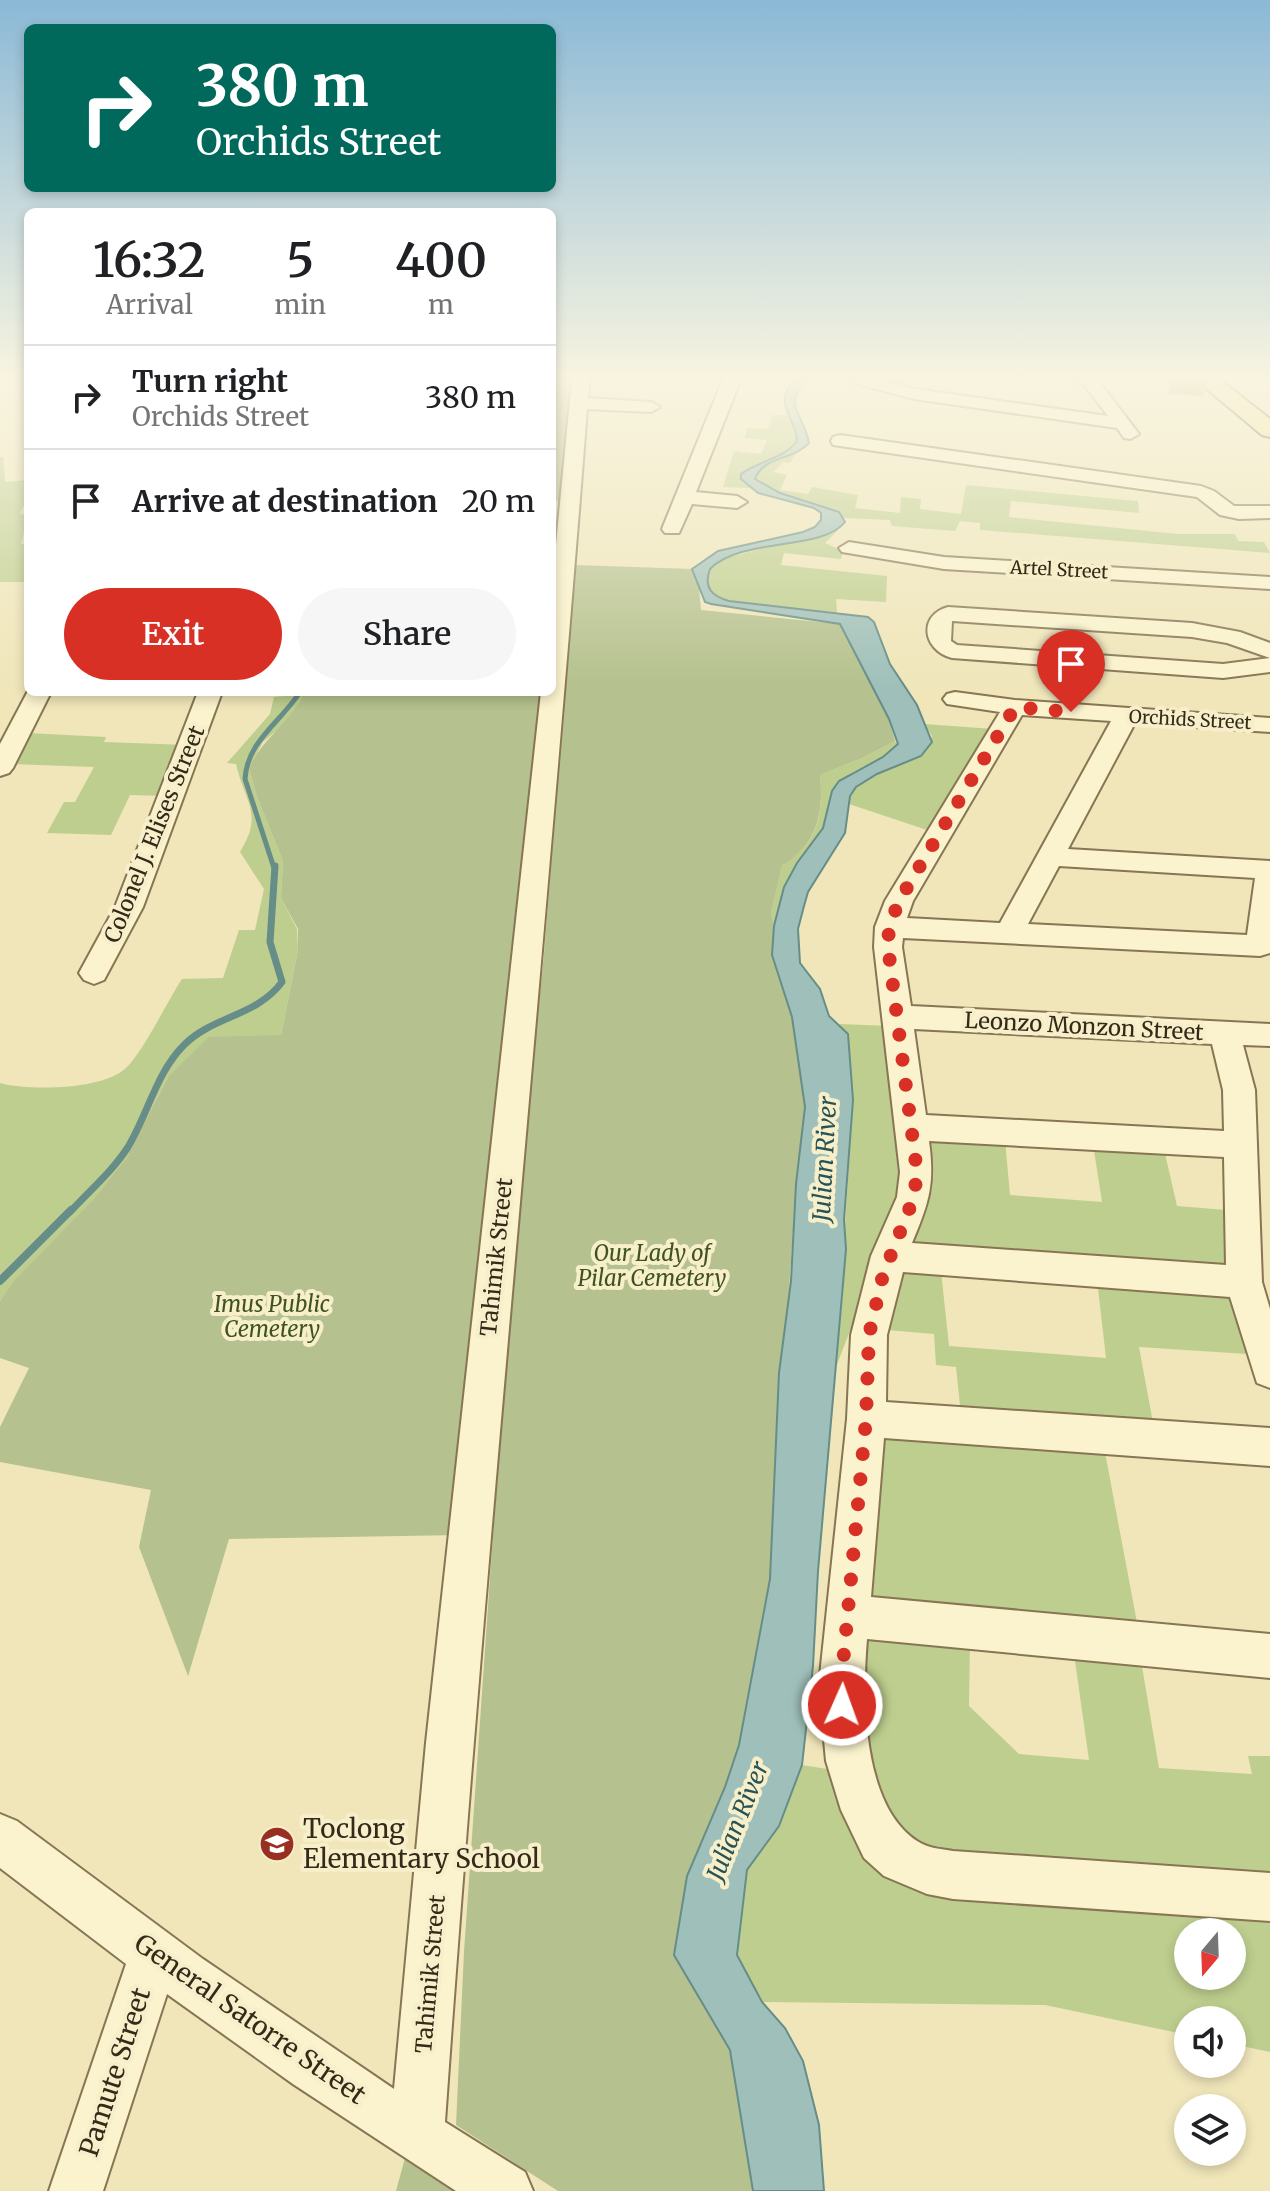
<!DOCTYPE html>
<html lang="en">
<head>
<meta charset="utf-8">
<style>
	body { margin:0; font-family:Merriweather,serif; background:#f6f6f6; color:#202124; height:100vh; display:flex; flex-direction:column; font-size:30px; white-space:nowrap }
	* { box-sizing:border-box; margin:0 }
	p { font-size:26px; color:#757577 }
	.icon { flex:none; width:44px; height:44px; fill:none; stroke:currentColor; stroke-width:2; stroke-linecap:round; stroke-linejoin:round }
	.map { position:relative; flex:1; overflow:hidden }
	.details { position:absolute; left:24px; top:208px; width:532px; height:488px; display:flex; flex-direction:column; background:#fff; border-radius:12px; box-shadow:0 4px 12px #0003 }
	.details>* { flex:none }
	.guide { position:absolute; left:24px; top:24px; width:532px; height:168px; border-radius:12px; box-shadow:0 4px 12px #0003; background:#00695c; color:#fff; overflow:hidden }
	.needle { width:52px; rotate:199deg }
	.controls { position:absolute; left:1174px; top:1918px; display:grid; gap:16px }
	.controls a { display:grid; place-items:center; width:72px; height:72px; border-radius:50%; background:#fff; box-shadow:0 4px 12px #0003; font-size:40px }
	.pin { position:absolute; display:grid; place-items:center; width:68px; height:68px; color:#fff; margin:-82px -34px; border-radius:50% 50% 50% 0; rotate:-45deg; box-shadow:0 0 8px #0007 }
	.pin .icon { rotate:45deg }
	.me { position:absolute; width:88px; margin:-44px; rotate:2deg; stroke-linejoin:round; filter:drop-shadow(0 0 6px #0008) }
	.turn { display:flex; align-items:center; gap:28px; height:168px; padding:0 40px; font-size:36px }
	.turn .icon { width:104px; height:104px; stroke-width:2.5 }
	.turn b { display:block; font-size:56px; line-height:68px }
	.eta { display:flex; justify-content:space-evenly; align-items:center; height:136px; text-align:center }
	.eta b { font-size:48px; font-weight:600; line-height:56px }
	.cta { display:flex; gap:16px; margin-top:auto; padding:16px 40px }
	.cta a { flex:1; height:92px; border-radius:48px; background:#d93025; color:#fff; font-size:32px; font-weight:600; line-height:92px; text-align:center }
	.cta a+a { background:#f6f6f6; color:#202124 }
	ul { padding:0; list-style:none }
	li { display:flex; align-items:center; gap:24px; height:104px; padding:0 40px; border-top:2px solid #e0e0e0 }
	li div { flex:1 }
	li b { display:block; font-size:30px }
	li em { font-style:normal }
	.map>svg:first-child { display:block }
	.green { fill:#bece8e; fill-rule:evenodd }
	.cemetery { fill:#b5c18e }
	.water { fill:#9fc0ba; stroke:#668d88; stroke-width:2 }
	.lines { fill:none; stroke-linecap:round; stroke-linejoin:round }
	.stream-far2 { stroke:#668d88; stroke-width:5 }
	.stream-far1 { stroke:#668d88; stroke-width:7 }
	.stream { stroke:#668d88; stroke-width:8 }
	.minor-casing { stroke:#877554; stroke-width:4 }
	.major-casing { stroke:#544229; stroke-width:4 }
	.minor { fill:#fbf3cd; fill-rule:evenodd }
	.major { fill:#f7e38e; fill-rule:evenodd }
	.wall { fill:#b38c5e }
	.building { fill:#d0a36d; stroke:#92724c; stroke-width:2 }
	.route { stroke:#d93025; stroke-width:14; stroke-dasharray:0 25.2 }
	.labels { text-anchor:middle; stroke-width:8; stroke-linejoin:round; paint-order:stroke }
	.far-street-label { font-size:18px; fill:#352a1a; stroke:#f7efca }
	.street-label { font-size:22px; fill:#352a1a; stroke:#f7efca }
	.park-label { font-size:22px; font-style:italic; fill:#3f531f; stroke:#f7efca }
	.water-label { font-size:24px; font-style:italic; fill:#285356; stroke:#f7efca }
	.near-poi-label { font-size:26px; fill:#352a1a; stroke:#f7efca; text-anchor:start }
	.near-street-label { font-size:26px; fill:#352a1a; stroke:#f7efca }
</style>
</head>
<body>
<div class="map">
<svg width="1270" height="2191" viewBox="0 0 1270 2191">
	<rect width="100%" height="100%" fill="#f0e6ba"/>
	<g class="green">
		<polygon points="772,415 788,415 797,434 797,441 781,454 741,473 750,488 723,487 734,451 761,454 767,440 745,438 747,428 768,429"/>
		<polygon points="796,453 790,463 784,462 773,472 787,475 780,490 808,494 812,487 858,495 855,508 900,513 901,497 921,499 920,509 961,514 966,485 1138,501 1139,513 1011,501 1009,517 1178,534 1235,534 1238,541 1264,542 1270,553 980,530 980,523 960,521 955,531 892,526 890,520 843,518 839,512 780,493 755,479 762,467"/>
		<polygon points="0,457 3,457 5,482 28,480 28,505 23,506 20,514 28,515 21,544 28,544 28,582 0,582"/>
		<path d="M 838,530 L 825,543 L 843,551 L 841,559 L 784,553 L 781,565 L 887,576 L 886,602 L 836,599 L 837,612 C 815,611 724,609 711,593 C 705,586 707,576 710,569 L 725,558 Z"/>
		<path d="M 286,692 L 304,692 L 290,719 L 263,742 L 249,768 L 257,797 L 283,861 L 281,898 L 297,929 L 298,950 L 281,1035 L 168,1077 C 153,1104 142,1133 126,1159 C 93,1213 37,1250 0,1301 L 0,1083 C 29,1091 103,1090 126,1068 C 143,1052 167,1002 182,979 L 223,978 L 239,930 L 255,930 L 264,889 L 240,852 C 264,813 245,803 236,764 L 227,763 L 270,714 L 274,697 L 285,696 Z"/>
		<path d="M 924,724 L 994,729 L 930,831 L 849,804 C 853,762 922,776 932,736 Z"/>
		<polygon points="28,733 106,737 104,742 187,745 165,796 130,795 111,835 47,833 64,802 75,802 94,767 11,764"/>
		<path d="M 895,741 L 898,744 L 895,750 L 851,773 L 829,805 L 823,828 L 815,841 L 790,875 L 774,926 L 771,913 L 782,864 C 818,846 824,812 820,775 L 862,758 Z"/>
		<polygon points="838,1024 892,1026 904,1191 836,1367 853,1100 848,1034"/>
		<polygon points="924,1136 1005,1140 1010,1195 1102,1202 1093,1144 1164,1149 1177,1206 1226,1210 1228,1269 912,1245 908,1237"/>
		<polygon points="903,1269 941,1271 949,1346 1106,1358 1097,1280 1229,1290 1247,1354 1139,1347 1154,1428 961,1415 956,1367 936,1365 934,1334 887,1330"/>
		<polygon points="884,1433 1104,1447 1138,1628 861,1607"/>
		<polygon points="858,1630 970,1643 969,1706 1019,1754 1089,1760 1074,1654 1141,1660 1159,1768 1252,1774 1248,1756 1270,1756 1270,1882 1115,1874 903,1845 856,1753"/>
		<path d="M 802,1765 L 840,1771 L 869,1843 L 1270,1907 L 1270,2052 L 1232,2044 L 1232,2020 L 1188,2020 L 1188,2035 L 1045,2005 L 762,2002 L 737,1955 L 747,1870 L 780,1826 ZM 1188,1932 L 1232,1932 L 1232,1976 L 1188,1976 Z"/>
	</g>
	<g class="cemetery">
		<polygon points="552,379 575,379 565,502 552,500"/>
		<path d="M 574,565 L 692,569 L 699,588 L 701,610 L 840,624 L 889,720 L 895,741 L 862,758 L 820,775 C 824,812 817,846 782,865 L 771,913 L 774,926 L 772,955 L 792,1017 L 805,1107 L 796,1184 L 770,1579 L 739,1745 L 674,1955 L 730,2050 L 753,2191 L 558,2191 L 456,2125 L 464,1952 L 513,1247 L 544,955 Z"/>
		<path d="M 304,692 L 547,692 L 460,1535 L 229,1539 L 188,1676 L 139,1547 L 151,1490 L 0,1462 L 0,1427 L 29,1368 L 0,1358 L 0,1301 L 14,1281 L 96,1197 L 126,1159 L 168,1077 L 209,1037 L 281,1035 L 298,950 L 298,929 L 281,898 L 283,861 L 257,797 L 249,768 C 263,737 291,723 304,692 Z"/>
		<polygon points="405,2158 459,2191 396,2191"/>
	</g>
	<path class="water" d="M 796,379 L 808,379 C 780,405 805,416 809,443 C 794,460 763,456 755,479 L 780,493 L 839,512 L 845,522 C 823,551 741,537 710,569 C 703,588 712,596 729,601 L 868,617 L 874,622 L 890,664 L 917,705 L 932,742 L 921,756 L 877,774 L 856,787 L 850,796 L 845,833 L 808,892 L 804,906 L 798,929 L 800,963 L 820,989 L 829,1016 L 848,1034 L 853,1100 L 844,1220 L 846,1249 L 818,1571 L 813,1666 L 802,1765 L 779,1826 L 747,1870 L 737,1955 L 762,2002 L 785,2028 L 803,2061 L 819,2125 L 824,2191 L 753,2191 L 730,2050 L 674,1955 L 687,1876 L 725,1787 L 739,1745 L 770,1579 L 779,1373 L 791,1281 L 796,1184 L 805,1107 L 792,1017 L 772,955 L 774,926 L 784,887 L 797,863 L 823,828 L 832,791 L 839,781 L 883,757 L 898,744 L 889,719 L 840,624 L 711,604 L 705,602 L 692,569 L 718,551 L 803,532 L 815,527 L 821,520 L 821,513 L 814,508 L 758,493 L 741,479 L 741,474 C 758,461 784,459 797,441 C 797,418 770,402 796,379 Z"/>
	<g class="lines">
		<path class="stream-far2" d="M 274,868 L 245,779 C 247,741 281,722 300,692"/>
		<path class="stream-far1" d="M 70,1212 C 89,1191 112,1172 128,1147 C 148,1114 156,1073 184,1045 C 213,1016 257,1016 282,982 L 270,942 L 275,866"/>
		<polyline class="stream" points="0,1281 71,1210"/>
		<defs>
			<g id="minor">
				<path d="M 572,379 L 590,379 L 588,398 L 651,402 L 660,407 L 651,412 L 587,409 C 543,980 485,1550 445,2122 L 525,2172 L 533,2191 L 456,2191 L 293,2084 L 167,1994 L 103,2191 L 49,2191 L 126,1964 L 0,1868 L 0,1814 L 17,1821 L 203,1959 L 394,2089 L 426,1743 L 541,692 L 552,692 L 552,586 Z"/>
				<polygon points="723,379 741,379 696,492 737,496 747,502 737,508 692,504 679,533 665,533 662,529"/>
				<polygon points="851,379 879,379 915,389 1108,416 1086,387 1075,379 1097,379 1139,434 1130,439 1124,438 1117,428 914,399 854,383"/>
				<polygon points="840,435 1201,486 1214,491 1234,506 1270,506 1270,518 1239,519 1220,515 1197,497 833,445 831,441 833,437"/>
				<polygon points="849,542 944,557 1270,577 1270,589 944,569 842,552 839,548"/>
				<path d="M 948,607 L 1192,623 L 1240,632 L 1270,643 L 1270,658 L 1227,643 L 1192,637 L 952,621 L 951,641 L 957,645 L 1223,664 L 1270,658 L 1270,672 L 1223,678 L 952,658 C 922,650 918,615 948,607 Z"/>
				<polygon points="28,691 51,692 13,768 9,773 0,776 0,744"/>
				<polygon points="198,692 222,692 143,907 104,980 94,984 84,980 79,973 115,907"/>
				<path d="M 955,692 L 1015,700 L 1270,718 L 1270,732 L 1135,723 L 1068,849 L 1270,861 L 1270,953 L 1260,956 L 903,938 L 902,947 L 911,1006 L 1270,1024 L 1270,1046 L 1243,1045 L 1255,1090 L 1262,1282 L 1270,1309 L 1270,1388 L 1257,1383 L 1230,1297 L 903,1272 L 887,1335 L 886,1402 L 1270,1428 L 1270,1466 L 884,1438 L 871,1597 L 1270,1634 L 1270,1678 L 867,1639 C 862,1698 862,1805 917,1841 C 927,1848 941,1849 953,1851 L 1270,1873 L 1270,1921 L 953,1899 L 927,1894 L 884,1876 L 864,1858 L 841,1810 L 826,1761 L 819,1685 L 847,1419 L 851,1335 L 871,1256 L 897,1197 L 900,1172 L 874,947 L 875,927 L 885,901 L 1000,712 L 947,704 L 943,699 L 947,694 ZM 1022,715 L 1111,721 L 1000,923 L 907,918 L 913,901 ZM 1059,866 L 1255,878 L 1247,935 L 1028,924 ZM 914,1029 L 1212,1044 L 1223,1090 L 1224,1131 L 926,1115 ZM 929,1141 L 1224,1157 L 1226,1265 L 912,1243 C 929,1203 935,1184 929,1141 Z"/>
			</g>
			<polygon id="major" points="1195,379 1219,379 1270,419 1270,437 1262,435"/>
		</defs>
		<use href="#minor" class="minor-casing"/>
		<use href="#major" class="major-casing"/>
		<use href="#minor" class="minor"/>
		<use href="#major" class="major"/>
	</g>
	<polygon class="wall" points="1168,379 1203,379 1207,383 1203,396 1169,394"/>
	<polygon class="building" points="1173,379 1203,379 1207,383 1173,380"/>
	<linearGradient id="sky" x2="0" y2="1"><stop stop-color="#8bb9d6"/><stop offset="0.55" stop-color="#f8f4e0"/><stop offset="1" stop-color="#f8f4e0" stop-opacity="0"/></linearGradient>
	<rect width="1270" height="686" fill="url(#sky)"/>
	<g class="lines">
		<polyline class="route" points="842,1705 841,1685 866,1419 869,1335 883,1275 914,1197 917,1172 888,947 889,927 899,901 1015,707 1071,712"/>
	</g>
	<defs>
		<symbol id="school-disc" viewBox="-11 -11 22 22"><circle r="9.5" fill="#992f21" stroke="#f7efca"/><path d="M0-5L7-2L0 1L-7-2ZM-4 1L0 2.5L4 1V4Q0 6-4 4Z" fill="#fff"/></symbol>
	</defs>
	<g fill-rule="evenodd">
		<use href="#school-disc" x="257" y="1824" width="40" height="40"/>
	</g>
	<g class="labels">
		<g class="far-street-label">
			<text transform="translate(1059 570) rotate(3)" y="6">Artel Street</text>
			<text transform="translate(1190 720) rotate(3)" y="6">Orchids Street</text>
		</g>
		<g class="street-label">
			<text transform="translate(154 834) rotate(-68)" y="8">Colonel J. Elises Street</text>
			<text transform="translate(1084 1026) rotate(3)" y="8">Leonzo Monzon Street</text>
			<text transform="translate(496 1257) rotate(-84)" y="8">Tahimik Street</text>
			<text transform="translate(430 1974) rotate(-85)" y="8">Tahimik Street</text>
		</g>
		<g class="park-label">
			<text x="652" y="1261">Our Lady of<tspan x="652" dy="25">Pilar Cemetery</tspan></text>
			<text x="272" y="1312">Imus Public<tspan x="272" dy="25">Cemetery</tspan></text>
		</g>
		<g class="water-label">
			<text transform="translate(825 1159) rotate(-87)" y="8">Julian River</text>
			<text transform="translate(738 1821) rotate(-68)" y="8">Julian River</text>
		</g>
		<g class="near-poi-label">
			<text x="303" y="1838">Toclong<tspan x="303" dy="30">Elementary School</tspan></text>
		</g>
		<g class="near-street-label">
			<text transform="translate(250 2019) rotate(35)" y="9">General Satorre Street</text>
			<text transform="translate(115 2072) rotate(-72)" y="9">Pamute Street</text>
		</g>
	</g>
</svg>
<div class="controls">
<a><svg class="needle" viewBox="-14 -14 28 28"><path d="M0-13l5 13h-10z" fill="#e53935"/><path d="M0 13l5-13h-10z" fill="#757577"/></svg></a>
<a><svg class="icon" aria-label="sound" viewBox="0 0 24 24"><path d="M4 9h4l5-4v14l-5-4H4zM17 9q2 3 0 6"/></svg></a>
<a><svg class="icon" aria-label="layers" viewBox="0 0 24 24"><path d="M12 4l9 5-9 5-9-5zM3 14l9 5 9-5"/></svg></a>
</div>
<div class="pin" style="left:1071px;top:712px;background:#d93025"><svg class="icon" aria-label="arrive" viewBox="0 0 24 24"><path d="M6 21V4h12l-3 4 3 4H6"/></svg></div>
<svg class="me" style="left:842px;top:1705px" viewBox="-20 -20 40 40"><circle r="17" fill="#d93025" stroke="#fff" stroke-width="3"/><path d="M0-11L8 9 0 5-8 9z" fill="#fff"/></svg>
<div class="guide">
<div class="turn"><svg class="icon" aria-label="right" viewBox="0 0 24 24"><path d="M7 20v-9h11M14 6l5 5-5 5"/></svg><div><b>380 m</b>Orchids Street</div></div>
</div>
<section class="details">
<div class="eta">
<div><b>16:32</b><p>Arrival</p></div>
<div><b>5</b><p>min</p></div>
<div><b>400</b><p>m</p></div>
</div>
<ul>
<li><svg class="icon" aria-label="right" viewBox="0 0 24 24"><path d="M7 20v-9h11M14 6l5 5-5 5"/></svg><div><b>Turn right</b><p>Orchids Street</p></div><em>380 m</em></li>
<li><svg class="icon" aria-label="arrive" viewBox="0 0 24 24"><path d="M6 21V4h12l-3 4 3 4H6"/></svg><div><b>Arrive at destination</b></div><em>20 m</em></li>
</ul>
<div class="cta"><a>Exit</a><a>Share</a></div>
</section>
</div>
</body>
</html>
